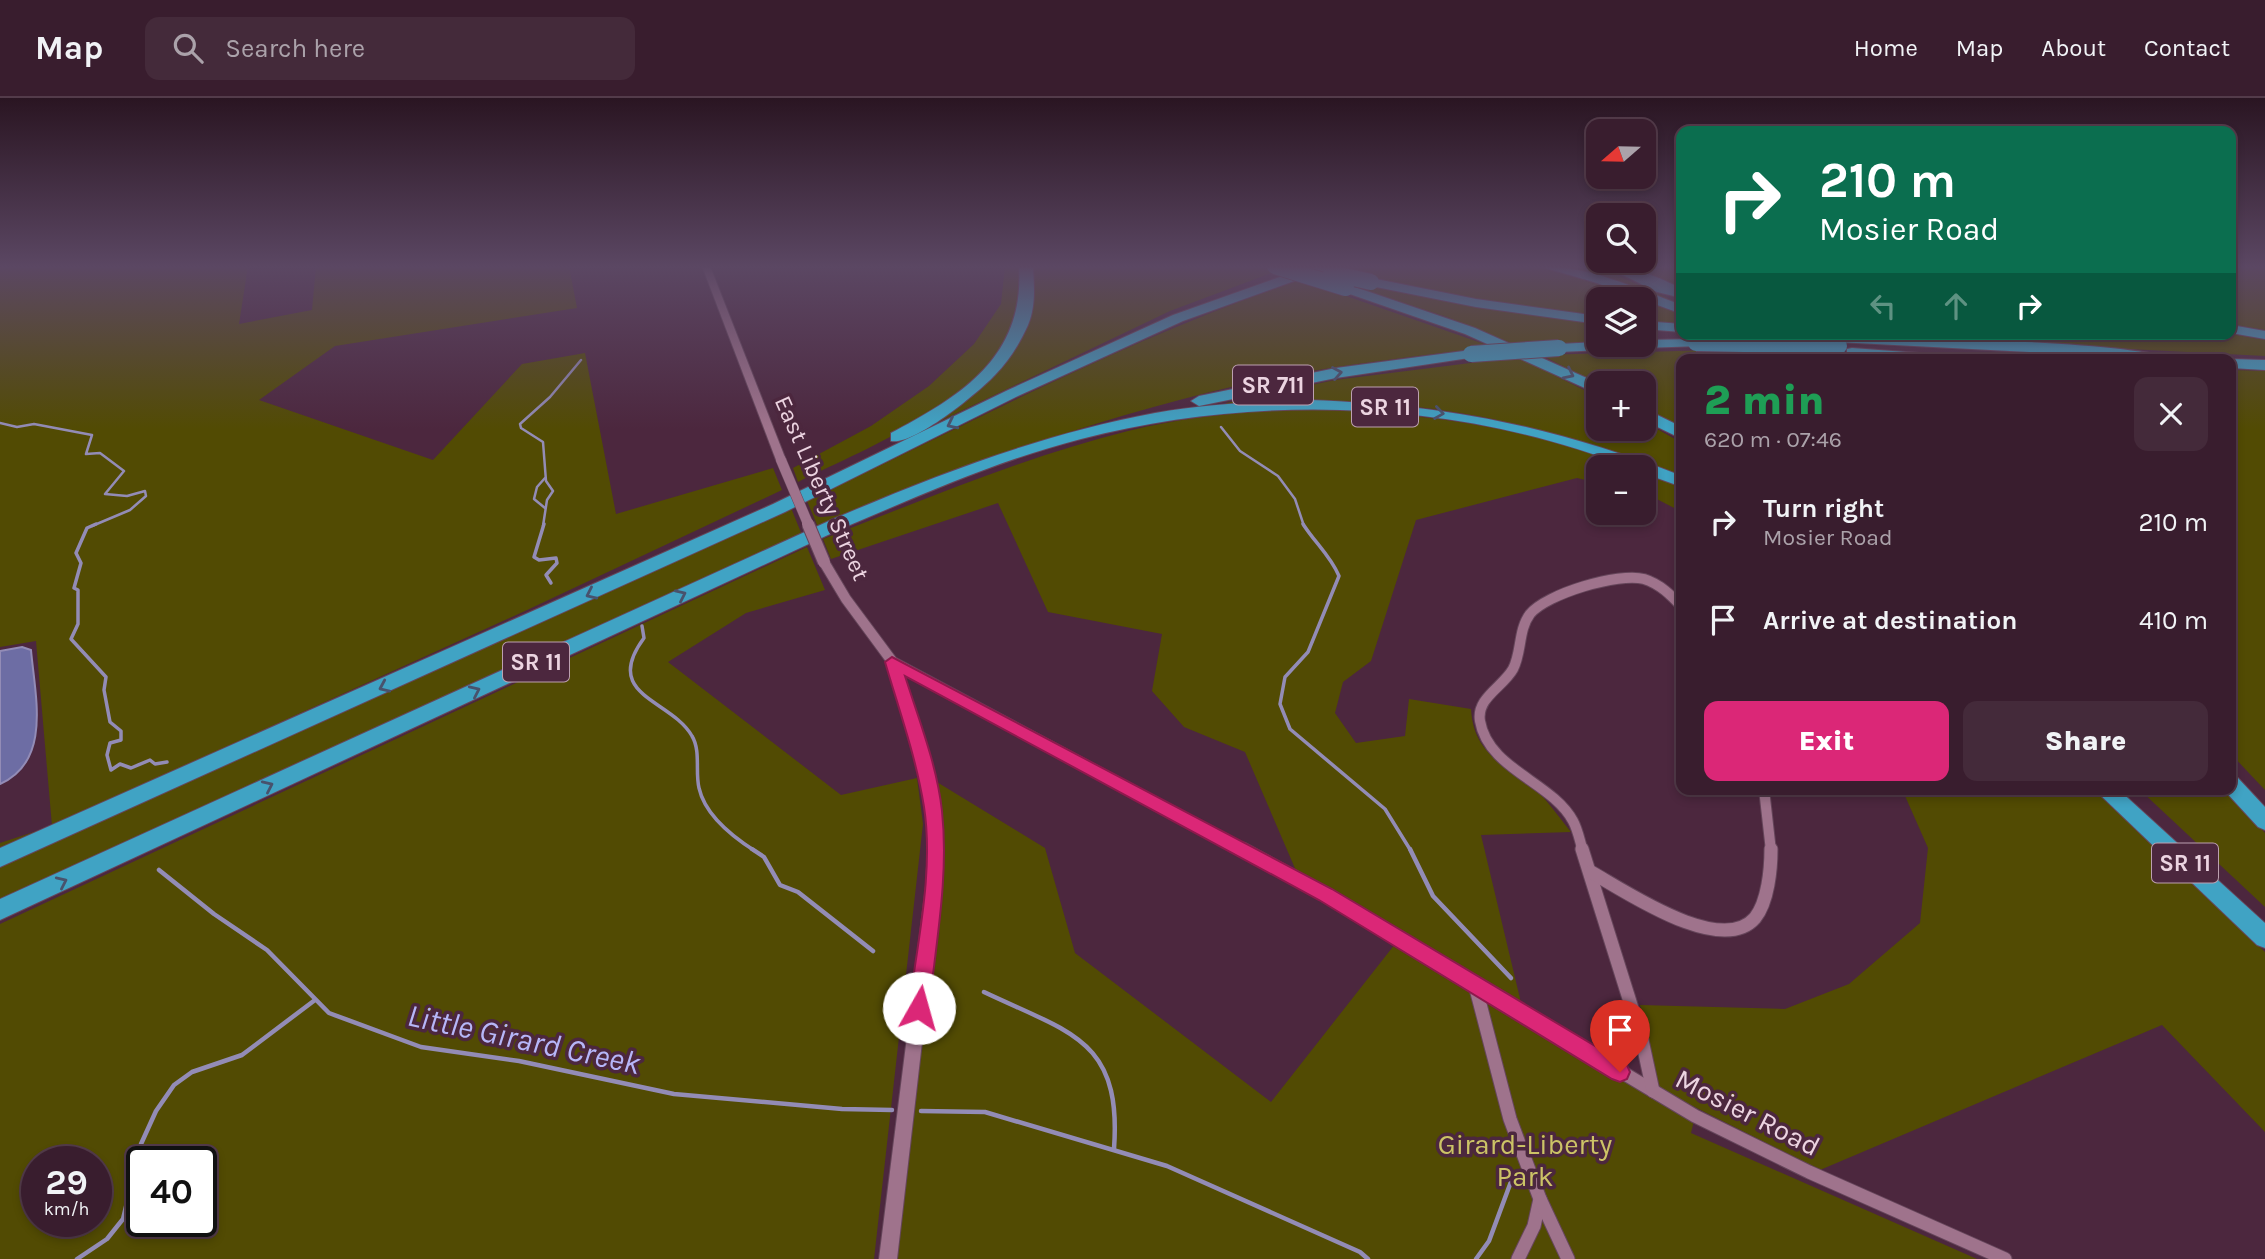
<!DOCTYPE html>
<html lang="en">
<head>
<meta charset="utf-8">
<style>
	body { margin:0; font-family:Karla,sans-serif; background:#442a3a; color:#f1f3f6; height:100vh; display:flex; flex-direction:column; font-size:26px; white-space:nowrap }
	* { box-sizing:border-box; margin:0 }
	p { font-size:23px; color:#aba2aa }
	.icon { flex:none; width:38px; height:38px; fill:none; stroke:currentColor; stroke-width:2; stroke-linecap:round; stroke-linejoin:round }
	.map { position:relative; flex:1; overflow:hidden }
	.sheet { position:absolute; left:1676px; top:256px; width:560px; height:441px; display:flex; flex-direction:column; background:#391d2e; border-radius:14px; box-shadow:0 4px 10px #0003,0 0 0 2px #533b4a }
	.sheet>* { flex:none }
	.hud { position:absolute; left:1676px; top:28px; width:560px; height:214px; border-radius:14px; box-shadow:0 4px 10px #0003,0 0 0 2px #533b4a; background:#0b6e4f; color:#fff; overflow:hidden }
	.needle { width:46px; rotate:250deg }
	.fabs { position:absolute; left:1586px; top:21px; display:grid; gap:14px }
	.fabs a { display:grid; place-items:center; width:70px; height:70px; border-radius:14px; background:#391d2e; box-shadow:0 4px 10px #0003,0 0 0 2px #533b4a; font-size:35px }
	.speed { position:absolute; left:21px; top:1048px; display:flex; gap:14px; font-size:35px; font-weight:700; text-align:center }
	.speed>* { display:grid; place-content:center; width:91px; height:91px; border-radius:50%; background:#391d2e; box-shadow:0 4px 10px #0003,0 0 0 2px #533b4a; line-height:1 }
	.speed small { font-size:18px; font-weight:400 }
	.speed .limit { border:4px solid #111; border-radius:10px; background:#fff; color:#111 }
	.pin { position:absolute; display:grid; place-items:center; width:60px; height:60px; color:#fff; margin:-72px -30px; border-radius:50% 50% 50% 0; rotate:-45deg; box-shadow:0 0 7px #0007 }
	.pin .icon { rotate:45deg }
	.me { position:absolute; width:77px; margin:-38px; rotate:7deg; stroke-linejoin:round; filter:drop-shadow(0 0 5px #0008) }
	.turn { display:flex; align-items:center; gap:24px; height:147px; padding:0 28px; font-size:32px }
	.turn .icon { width:91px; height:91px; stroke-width:2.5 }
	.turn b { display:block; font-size:49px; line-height:60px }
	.lanes { display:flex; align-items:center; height:66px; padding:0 28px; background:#0003; justify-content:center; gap:35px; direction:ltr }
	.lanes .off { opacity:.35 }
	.round { display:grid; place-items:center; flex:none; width:74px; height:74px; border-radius:14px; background:#442a3a }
	.summary { display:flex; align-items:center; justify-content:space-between; height:119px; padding:0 28px }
	h1 { font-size:42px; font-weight:800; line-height:52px; color:#1e9e55 }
	.action { display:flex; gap:14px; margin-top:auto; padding:14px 28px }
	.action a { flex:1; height:80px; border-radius:14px; background:#db2777; color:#fff; font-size:28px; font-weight:800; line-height:80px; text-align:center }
	.action a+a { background:#442a3a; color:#f1f3f6 }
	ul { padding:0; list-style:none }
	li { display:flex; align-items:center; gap:21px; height:98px; padding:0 28px }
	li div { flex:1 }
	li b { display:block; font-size:26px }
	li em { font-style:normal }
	header { display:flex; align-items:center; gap:42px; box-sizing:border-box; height:98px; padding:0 35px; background:#391d2e; border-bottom:2px solid #533b4a }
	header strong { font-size:33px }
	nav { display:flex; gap:38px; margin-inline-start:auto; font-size:24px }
	.search { width:490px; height:63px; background:#442a3a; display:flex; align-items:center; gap:18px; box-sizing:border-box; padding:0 24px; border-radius:14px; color:#aba2aa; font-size:26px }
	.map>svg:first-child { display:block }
	.green { fill:#524b03; fill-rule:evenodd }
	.water { fill:#6d6da4; stroke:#938cb6; stroke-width:2 }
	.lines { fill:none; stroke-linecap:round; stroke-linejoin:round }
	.stream-far2 { stroke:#938cb6; stroke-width:2.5 }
	.stream-far1 { stroke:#938cb6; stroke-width:3.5 }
	.stream { stroke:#938cb6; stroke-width:4.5 }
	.minor-far1-casing { stroke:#65455a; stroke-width:12 }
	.minor-casing { stroke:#65455a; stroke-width:15 }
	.tertiary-casing { stroke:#65455a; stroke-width:2 }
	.motorway-casing { stroke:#65455a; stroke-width:2 }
	.minor-far1 { stroke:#9f738c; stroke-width:10 }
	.minor { stroke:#9f738c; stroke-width:13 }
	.tertiary { fill:#9f738c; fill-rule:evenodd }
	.motorway { fill:#40a3c4; fill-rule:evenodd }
	.tertiary-bridge-far1-casing { stroke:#65455a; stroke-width:11; stroke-linecap:butt }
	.tertiary-bridge-casing { stroke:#65455a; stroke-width:14; stroke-linecap:butt }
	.motorway-bridge-casing { stroke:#65455a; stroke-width:18; stroke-linecap:butt }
	.tertiary-bridge-far1 { stroke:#9f738c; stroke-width:10 }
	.tertiary-bridge { stroke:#9f738c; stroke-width:12 }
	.motorway-bridge { stroke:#40a3c4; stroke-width:16 }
	.oneway { stroke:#48526d }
	.route { fill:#db2777; stroke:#8e194d; stroke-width:2 }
	.labels { text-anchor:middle; stroke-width:7; stroke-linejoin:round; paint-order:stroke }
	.shield { fill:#4c273e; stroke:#bca0b0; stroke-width:2 }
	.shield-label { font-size:23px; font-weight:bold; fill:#ecd4e1 }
	.street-label { font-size:24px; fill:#ecd4e1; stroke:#4c273e }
	.near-street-label { font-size:28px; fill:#ecd4e1; stroke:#4c273e }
	.near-park-label { font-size:28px; fill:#ccc366; stroke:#4c273e }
	.near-water-label { font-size:32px; font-style:italic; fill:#b6b6f8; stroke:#4c273e }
</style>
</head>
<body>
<header>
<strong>Map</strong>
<div class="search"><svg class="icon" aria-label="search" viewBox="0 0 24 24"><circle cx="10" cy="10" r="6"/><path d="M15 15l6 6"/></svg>Search here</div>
<nav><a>Home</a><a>Map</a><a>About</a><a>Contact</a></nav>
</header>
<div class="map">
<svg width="2265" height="1161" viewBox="0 0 2265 1161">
	<rect width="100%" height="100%" fill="#4c273e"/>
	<g class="green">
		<polygon points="0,168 248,168 239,226 312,212 316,168 569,168 577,210 335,248 259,302 433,362 522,266 585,255 616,416 773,370 782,392 525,513 52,728 0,750 0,745 52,728 36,543 0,549"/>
		<path d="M 1005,168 L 1020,168 C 1021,180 1024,195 1022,206 C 998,300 876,345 798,384 L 793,370 L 871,328 L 929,288 L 974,246 L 1001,206 Z"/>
		<polygon points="1031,168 1257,168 1274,174 1170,213 928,329 1001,269"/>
		<path d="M 1358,168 L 1533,168 C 1585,177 1633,197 1682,215 L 1682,227 L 1643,224 L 1643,201 L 1598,201 L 1598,218 L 1493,204 L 1333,173 Z"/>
		<polygon points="1558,168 1597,168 1674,203"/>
		<polygon points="1632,168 1682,168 1682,191"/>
		<polygon points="2231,168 2265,168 2265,232 2231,226"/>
		<path d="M 1300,182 L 1493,249 C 1407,259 1320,269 1235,288 C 1091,322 954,371 818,429 L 807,403 C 970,325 1129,240 1300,182 Z"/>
		<polygon points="1369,187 1598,225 1598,244 1516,247 1447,219 1364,192"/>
		<polygon points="1836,236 2231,236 2265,242 2265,258"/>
		<polygon points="1713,252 1758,253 1770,261 1682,261 1682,332 1643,310 1643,285 1598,286 1541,257"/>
		<path d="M 1518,259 L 1598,299 L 1598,331 L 1643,331 L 1643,323 L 1682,345 L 1682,379 C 1572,336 1458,305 1339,304 C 1301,303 1264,306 1226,307 L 1226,305 L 1335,282 Z"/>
		<polygon points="2231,272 2265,273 2265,692 2231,656"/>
		<path d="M 1297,311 C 1412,313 1526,328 1634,369 L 1598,369 L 1598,385 L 1577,380 L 1416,422 L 1371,563 L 1343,584 L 1335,615 L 1356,645 L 1405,638 L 1409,601 L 1471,611 C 1474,661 1510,666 1540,696 C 1551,707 1561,722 1571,734 L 1481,737 L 1522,909 L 1297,775 L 1245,654 L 1184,629 L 1152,593 L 1162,536 L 1048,514 L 998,405 L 831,461 L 823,441 C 923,402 1024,359 1128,333 C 1184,319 1240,314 1297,311 Z"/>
		<polygon points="1643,373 1682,388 1682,414 1643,394"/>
		<polygon points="791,410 802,437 0,805 0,768"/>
		<path d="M 807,449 L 825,492 L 746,515 L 668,564 L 841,697 L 917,680 L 923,726 L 874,1161 L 0,1161 L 0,826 ZM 37,1064 L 96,1064 L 96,1124 L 37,1124 ZM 142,1064 L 201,1064 L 201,1124 L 142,1124 Z"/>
		<polygon points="927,678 1045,750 1075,855 1271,1004 1399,841 1695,1018 1691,1035 1977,1161 888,1161 933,788"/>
		<polygon points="1902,691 2094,691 2265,854 2265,1034 2162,927 1820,1072 1659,991 1640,907 1785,911 1849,886 1920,825 1928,750"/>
		<polygon points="2139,691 2225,691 2265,735 2265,809"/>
	</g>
	<path class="water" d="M 22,549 L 31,552 C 35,598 52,663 0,686 L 0,553 Z"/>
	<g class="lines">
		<g class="stream-far2">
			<polyline points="0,325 17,329 34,326 92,337 86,356 100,355 124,373 105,396 127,398 145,393 146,398 130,412 92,428"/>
			<polyline points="1221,329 1240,353 1278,378 1295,401 1304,428"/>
			<polyline points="545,380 537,389 534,401 545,410"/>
			<polyline points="543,428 547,402 553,393 546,383 543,344 521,330 520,326 550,299 581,262"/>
		</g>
		<g class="stream-far1">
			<polyline points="96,426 87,430 76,455 81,465 74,490 78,492 78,526 71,541 106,579 104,592 110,624 121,633 121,642 110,645 107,657 111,672 120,666 131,670 150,662 155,666 167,664"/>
			<polyline points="544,426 534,459 539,462 556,460 557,465 546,477 551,485"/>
			<path d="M 1303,426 C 1315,445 1330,457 1339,478 L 1308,554 L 1285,579 L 1280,606 L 1290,631 L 1385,711 L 1411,753"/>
			<path d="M 642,528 L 644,540 C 601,598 671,601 692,638 C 701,653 695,674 699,690 C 705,717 733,739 755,753"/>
		</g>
		<g class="stream">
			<polyline points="752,751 764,759 780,787 798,794 873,853"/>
			<polyline points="1410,751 1433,798 1511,880"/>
			<polyline points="159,772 214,816 267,852 329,915 421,949 519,963 674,996 842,1011 892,1012"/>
			<path d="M 984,894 C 1070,935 1122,941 1114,1051"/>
			<polyline points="921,1013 985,1014 1167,1068 1360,1154 1368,1161"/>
			<polyline points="77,1161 107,1141 123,1121 141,1046 156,1013 174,987 192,974 242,957 315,902"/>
			<polyline points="1476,1161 1489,1143 1512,1081"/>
		</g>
		<defs>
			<g id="minor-far1">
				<polyline points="893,564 1246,753"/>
				<polyline points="1764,691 1771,753"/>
				<path d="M 1583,753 C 1580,744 1578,732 1573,723 C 1552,684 1488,671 1480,623 C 1476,600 1503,589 1513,571 C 1522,554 1518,532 1530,516 C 1546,496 1619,474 1644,481 C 1660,486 1671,497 1682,509"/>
			</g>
			<g id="minor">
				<polyline points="1243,751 1325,796 1695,1018 1809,1074 2005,1161"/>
				<polyline points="1582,751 1642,942 1653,993"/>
				<path d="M 1591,774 C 1625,793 1721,859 1755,820 C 1768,804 1771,771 1771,751"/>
				<polyline points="1475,887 1510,1021 1540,1101 1534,1128 1518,1161"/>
				<polyline points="1540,1101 1568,1161"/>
			</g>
			<g id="tertiary">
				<polygon points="702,168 710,168 786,362 785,364 777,364 776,362"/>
				<polygon points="824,460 828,461 850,498 899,564 924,645 940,709 942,747 940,788 897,1161 879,1161 926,788 928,747 926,709 912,645 887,565 842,504 818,464"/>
			</g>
			<g id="motorway">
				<path d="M 1019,168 L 1033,168 C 1034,188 1036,208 1028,227 C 1020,245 1009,263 995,277 C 979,294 914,348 891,343 L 891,335 C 963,297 1025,258 1019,168 Z"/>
				<polygon points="1321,168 1347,168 1297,182 1183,223 1018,298 785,414 0,769 0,750 773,406 1008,292 1173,217 1288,176"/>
				<path d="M 1539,168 C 1589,168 1635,190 1682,207 L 1682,216 L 1597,185 Z"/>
				<path d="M 1605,168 C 1631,168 1659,179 1682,191 L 1682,200 L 1657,194 Z"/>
				<polygon points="1371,180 1476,201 1598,218 1598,226 1476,209 1366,187 1364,184"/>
				<polygon points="1346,186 1475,230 1598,285 1598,296 1465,236 1341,193 1341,187"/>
				<polygon points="1643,223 1682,226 1682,234 1643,231"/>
				<polygon points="2231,227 2265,233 2265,241 2231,235"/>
				<polygon points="1727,236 1745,236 1785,261 1767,261"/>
				<path d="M 1760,236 C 1810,236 2147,242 2167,261 L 1779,241 L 1810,261 L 1792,261 L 1765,245 Z"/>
				<polygon points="1696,241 1703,245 1701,248 1643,250 1636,247 1643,247 1643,242"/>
				<polygon points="1598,244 1598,247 1633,247 1626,251 1559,254 1552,250 1559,246"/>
				<polygon points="1852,250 1946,257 1953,261 1847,257 1847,251"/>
				<polygon points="1471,252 1478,256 1476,259 1336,280 1199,308 1191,303 1199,298 1336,270"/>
				<polygon points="2230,261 2231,261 2265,262 2265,272 2231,270"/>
				<path d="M 1309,302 C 1448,307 1552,328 1682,378 L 1682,389 L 1643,375 L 1643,369 L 1629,369 C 1457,302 1259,295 1081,341 C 999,362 921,397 843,430 L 0,822 L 0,801 L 831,422 C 936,377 1042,336 1155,315 C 1206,306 1258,304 1309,302 Z"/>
				<polygon points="1643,310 1682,329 1682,341 1643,322"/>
				<polygon points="2231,678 2238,680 2265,709 2265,732 2258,729 2224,692 2231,691"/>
				<polygon points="2094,691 2118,691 2265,825 2265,850 2257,847"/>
			</g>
		</defs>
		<use href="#minor-far1" class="minor-far1-casing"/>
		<use href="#minor" class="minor-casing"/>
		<use href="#tertiary" class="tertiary-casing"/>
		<use href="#motorway" class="motorway-casing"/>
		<use href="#minor-far1" class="minor-far1"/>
		<use href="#minor" class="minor"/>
		<use href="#tertiary" class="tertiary"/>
		<use href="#motorway" class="motorway"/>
		<defs>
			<polyline id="tertiary-bridge-far1" points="781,362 809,428"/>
			<polyline id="tertiary-bridge" points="808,426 824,464"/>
			<g id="motorway-bridge">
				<polyline points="1275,168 1346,190"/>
				<polyline points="1331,175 1371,184"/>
				<polyline points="1696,245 1839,248"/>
				<polyline points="1471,256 1559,250"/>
			</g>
		</defs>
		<use href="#tertiary-bridge-far1" class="tertiary-bridge-far1-casing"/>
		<use href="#tertiary-bridge" class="tertiary-bridge-casing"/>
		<use href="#motorway-bridge" class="motorway-bridge-casing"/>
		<use href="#tertiary-bridge-far1" class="tertiary-bridge-far1"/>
		<use href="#tertiary-bridge" class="tertiary-bridge"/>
		<use href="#motorway-bridge" class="motorway-bridge"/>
	</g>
	<defs><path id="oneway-chevron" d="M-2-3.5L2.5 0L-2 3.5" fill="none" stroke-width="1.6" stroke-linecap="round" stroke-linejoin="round" transform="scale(1.75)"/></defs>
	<g class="oneway">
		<use href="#oneway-chevron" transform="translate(1337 275) rotate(-10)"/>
		<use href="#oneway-chevron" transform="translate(1569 276) rotate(26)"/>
		<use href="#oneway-chevron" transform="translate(1439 315) rotate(8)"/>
		<use href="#oneway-chevron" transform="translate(952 326) rotate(154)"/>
		<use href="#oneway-chevron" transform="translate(591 496) rotate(155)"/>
		<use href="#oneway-chevron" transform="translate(681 497) rotate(-25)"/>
		<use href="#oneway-chevron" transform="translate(384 589) rotate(156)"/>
		<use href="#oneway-chevron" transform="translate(475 593) rotate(-25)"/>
		<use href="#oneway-chevron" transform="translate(268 688) rotate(-25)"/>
		<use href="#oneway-chevron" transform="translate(62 784) rotate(-25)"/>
	</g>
	<linearGradient id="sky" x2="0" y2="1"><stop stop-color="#2a1522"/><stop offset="0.51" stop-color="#5b4763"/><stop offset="1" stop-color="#5b4763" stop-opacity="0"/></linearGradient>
	<rect width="2265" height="331" fill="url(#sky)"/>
	<path class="route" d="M 892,559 L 1332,791 L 1627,967 L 1630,974 L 1627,981 L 1620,984 L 1612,981 L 1319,802 L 905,578 C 919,622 937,667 942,713 C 949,778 936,845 929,910 L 926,917 L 919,919 L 912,917 L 909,910 C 917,845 934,774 924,709 C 916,659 899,612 885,564 Z"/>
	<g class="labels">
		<g class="shield">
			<rect x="1233" y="267.5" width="80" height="39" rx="5"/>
			<rect x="1352" y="289.5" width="66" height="39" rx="5"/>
			<rect x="503" y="544.5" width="66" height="39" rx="5"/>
			<rect x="2152" y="745.5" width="66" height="39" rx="5"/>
		</g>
		<g class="shield-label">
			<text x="1273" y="295">SR 711</text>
			<text x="1385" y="317">SR 11</text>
			<text x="536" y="572">SR 11</text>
			<text x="2185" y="773">SR 11</text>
		</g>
		<g class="street-label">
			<text transform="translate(822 390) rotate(66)" y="8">East Liberty Street</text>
		</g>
		<g class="near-street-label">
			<text transform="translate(1748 1014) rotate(27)" y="10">Mosier Road</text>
		</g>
		<g class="near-park-label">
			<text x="1525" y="1056">Girard-Liberty<tspan x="1525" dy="32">Park</tspan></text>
		</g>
		<g class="near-water-label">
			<text transform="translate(524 941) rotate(12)" y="11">Little Girard Creek</text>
		</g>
	</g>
</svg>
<div class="fabs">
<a><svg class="needle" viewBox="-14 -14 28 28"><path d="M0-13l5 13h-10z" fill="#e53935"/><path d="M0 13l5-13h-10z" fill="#aba2aa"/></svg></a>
<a><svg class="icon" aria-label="search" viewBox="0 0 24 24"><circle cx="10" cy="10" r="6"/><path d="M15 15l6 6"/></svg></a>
<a><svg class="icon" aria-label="layers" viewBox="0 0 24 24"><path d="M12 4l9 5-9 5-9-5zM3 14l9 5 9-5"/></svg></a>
<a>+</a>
<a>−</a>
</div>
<div class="speed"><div>29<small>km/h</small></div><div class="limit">40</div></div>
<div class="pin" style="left:1620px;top:974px;background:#d93025"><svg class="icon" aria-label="arrive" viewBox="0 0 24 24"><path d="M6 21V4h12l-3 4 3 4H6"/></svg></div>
<svg class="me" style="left:919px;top:910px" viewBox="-20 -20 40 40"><circle r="19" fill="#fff"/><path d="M0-13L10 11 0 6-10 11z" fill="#db2777"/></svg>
<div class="hud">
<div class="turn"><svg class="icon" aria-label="right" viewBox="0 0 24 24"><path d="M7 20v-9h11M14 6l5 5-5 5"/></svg><div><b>210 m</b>Mosier Road</div></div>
<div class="lanes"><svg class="icon off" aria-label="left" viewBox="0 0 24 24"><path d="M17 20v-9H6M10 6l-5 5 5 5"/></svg><svg class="icon off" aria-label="ahead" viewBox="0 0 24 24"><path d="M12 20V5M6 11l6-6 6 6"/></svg><svg class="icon" aria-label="right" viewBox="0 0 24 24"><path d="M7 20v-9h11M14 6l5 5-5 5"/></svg></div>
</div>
<section class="sheet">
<div class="summary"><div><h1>2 min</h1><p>620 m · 07:46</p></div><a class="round"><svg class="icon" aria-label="close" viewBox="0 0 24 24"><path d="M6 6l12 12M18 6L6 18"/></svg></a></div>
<ul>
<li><svg class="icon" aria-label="right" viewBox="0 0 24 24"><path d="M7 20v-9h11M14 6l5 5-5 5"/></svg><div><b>Turn right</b><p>Mosier Road</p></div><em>210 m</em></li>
<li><svg class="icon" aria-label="arrive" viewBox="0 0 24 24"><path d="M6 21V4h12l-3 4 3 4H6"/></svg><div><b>Arrive at destination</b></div><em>410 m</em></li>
</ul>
<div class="action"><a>Exit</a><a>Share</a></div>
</section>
</div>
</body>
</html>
